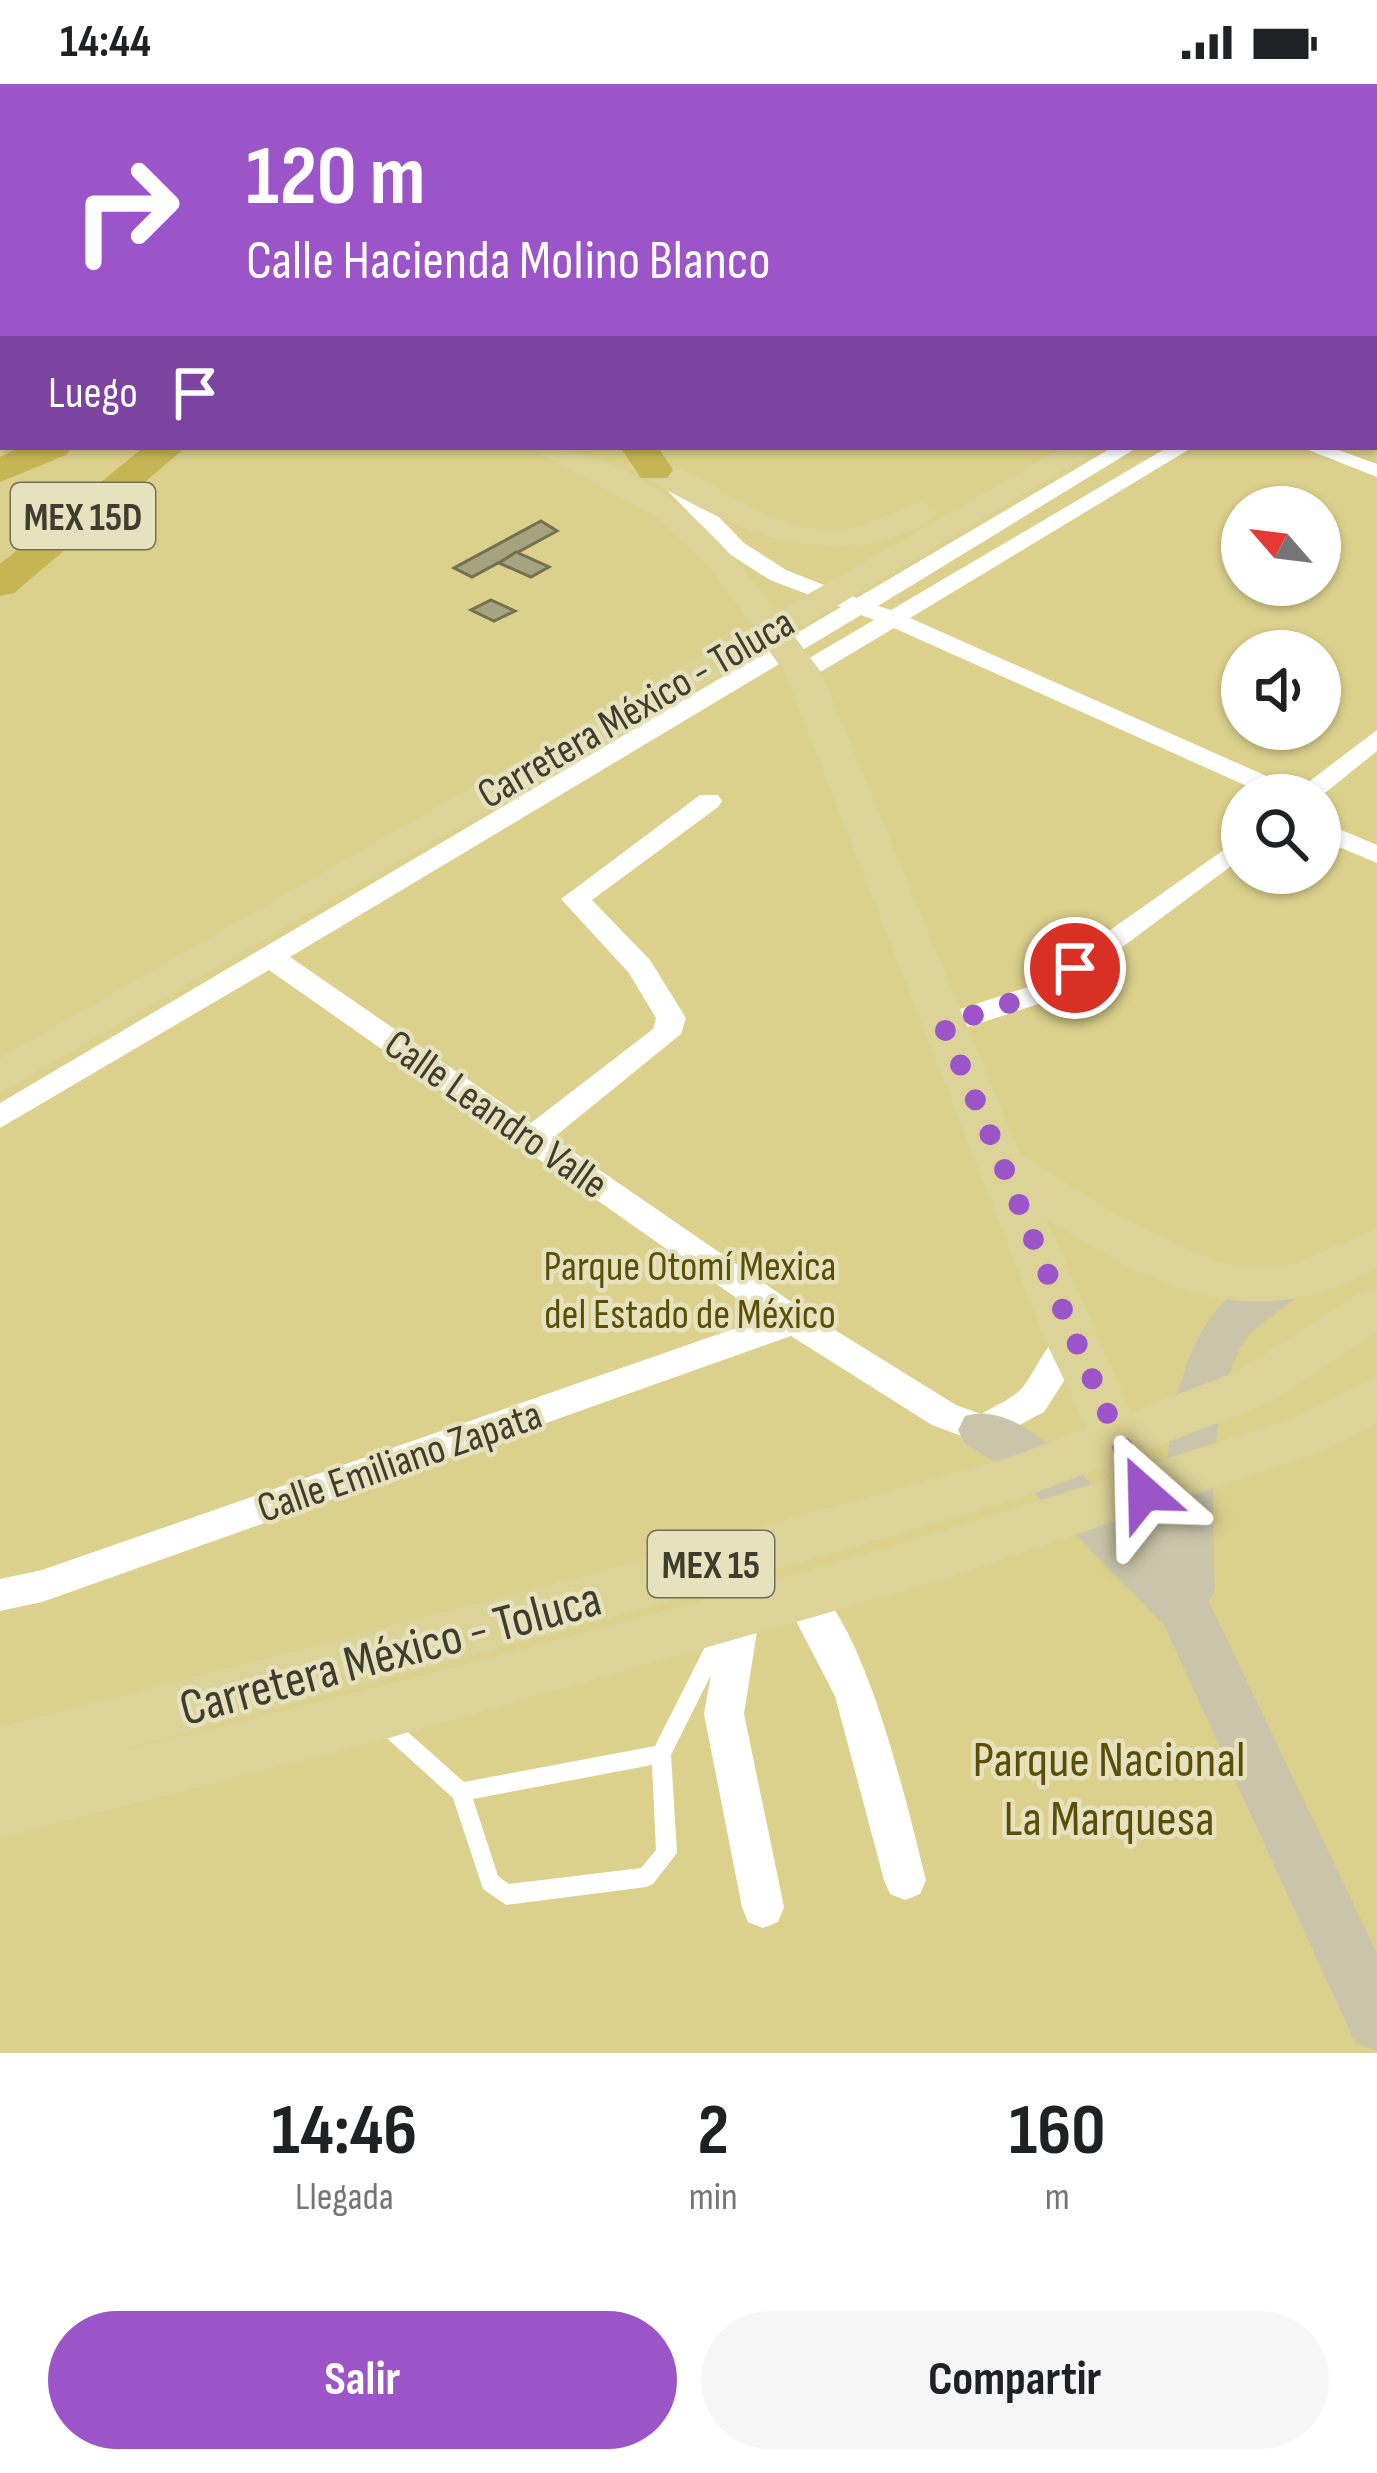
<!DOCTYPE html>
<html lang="es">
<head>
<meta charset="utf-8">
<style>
	body { margin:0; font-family:"Sofia Sans Condensed",sans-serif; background:#f6f6f6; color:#202124; height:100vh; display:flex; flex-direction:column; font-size:45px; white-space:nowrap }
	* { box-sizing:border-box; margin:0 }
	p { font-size:39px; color:#757577 }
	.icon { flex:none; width:66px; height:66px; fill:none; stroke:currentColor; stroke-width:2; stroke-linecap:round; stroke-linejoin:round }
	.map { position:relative; height:1969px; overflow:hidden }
	.side { display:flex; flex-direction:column; background:#fff; flex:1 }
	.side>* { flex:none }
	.guide { position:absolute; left:0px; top:0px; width:1377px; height:366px; box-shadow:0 3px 9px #0004; background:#9c55c9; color:#fff; overflow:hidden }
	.needle { width:78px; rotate:298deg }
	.tools { position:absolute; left:1221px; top:402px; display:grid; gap:24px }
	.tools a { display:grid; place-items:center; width:120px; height:120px; border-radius:50%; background:#fff; box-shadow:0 3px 9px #0004; font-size:60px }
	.pin { position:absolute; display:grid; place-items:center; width:102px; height:102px; color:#fff; margin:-51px; border:6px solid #fff; border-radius:50%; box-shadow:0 3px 12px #0007 }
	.me { position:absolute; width:132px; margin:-66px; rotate:335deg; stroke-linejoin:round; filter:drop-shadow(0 0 9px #0008) }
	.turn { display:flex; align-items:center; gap:42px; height:252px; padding:0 48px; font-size:54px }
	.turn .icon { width:156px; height:156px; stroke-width:2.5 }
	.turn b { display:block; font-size:84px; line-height:102px }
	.then { display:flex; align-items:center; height:114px; padding:0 48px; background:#0003; gap:24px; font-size:45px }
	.eta { display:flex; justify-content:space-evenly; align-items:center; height:204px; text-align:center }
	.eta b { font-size:72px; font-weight:700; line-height:84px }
	.primary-button { display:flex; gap:24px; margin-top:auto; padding:24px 48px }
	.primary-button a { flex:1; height:138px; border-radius:72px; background:#9c55c9; color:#fff; font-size:48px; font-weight:700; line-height:138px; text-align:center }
	.primary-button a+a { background:#f6f6f6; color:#202124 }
	.status { display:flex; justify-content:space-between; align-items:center; height:84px; padding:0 60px; background:#fff; direction:ltr }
	.status svg { height:33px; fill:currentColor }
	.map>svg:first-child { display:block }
	.green { fill:#dbd08c; fill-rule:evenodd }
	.building { fill:#a7a280; stroke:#757050; stroke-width:3 }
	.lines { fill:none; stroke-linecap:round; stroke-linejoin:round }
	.lane { fill:#fff; fill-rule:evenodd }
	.street { fill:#fff; fill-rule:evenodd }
	.secondary { fill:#cac5aa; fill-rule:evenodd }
	.primary { fill:#dcd398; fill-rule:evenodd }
	.highway { fill:#c5b553; fill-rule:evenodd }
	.route { stroke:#9c55c9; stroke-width:21; stroke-dasharray:0 37.8 }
	.labels { text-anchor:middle; stroke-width:9; stroke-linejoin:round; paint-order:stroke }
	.shield { fill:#e7e2be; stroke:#726e5a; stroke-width:3 }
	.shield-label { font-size:39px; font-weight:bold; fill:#403d2f }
	.street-label { font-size:42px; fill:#403d2f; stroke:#e7e2be }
	.park-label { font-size:42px; fill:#5a4f08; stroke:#e7e2be }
	.near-street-label { font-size:51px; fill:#403d2f; stroke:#e7e2be }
	.near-park-label { font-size:51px; fill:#5a4f08; stroke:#e7e2be }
</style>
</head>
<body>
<div class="status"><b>14:44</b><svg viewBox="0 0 49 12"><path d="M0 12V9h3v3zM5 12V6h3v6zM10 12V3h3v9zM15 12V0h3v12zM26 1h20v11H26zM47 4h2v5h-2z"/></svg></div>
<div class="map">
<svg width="1377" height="1969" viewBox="0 0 1377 1969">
	<rect width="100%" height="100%" fill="#e7e2be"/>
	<path class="green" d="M 0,0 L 1377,0 L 1377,1969 L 0,1969 ZM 3,3 L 1374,3 L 1374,363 L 3,363 ZM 1242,423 L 1320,423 L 1320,501 L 1242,501 ZM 1242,567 L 1320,567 L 1320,645 L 1242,645 ZM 1242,711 L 1320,711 L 1320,789 L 1242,789 Z"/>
	<g class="building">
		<polygon points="541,437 557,447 472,493 454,484"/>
		<polygon points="516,468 549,483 531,493 499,479"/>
		<polygon points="491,516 515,527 494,537 471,526"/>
	</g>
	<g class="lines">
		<path class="lane" d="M 724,1537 L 731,1539 L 734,1545 L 671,1671 L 677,1769 L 653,1800 L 646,1803 L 506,1821 L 483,1805 L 453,1714 L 379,1647 L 376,1641 L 379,1635 L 386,1632 L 393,1635 L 464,1698 L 655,1662 L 717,1539 ZM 652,1681 L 656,1766 L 641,1784 L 509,1800 L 498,1792 L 473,1715 Z"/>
		<g class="street">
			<polygon points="0,0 24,0 26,3 3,5"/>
			<polygon points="592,0 624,0 590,3"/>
			<polygon points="1156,0 1180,0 1154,3"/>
			<rect x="1374" y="92" width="3" height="10"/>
			<polygon points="1377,228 1377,241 1374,242 1374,229"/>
			<polygon points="1374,260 1377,261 1377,273 1374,272"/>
			<path d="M 1113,363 L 1138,363 L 878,522 L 891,526 L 1168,363 L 1193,363 L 910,534 L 1298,706 L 1377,646 L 1377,667 L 1320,713 L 1267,711 L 894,544 L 812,593 L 794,593 L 794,583 L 874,536 L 861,531 L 290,873 L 531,1039 L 653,945 L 656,934 L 629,889 L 561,815 L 700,711 L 718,711 L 722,717 L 718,723 L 592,816 L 650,876 L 686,934 L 681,950 L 553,1054 L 806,1228 L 956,1321 L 981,1330 C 994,1322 1013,1315 1023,1303 C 1040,1282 1052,1238 1084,1249 L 1089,1258 L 1044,1328 L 983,1360 L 932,1341 L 791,1252 L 42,1518 L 0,1527 L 0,1495 L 42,1486 L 765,1234 L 269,886 L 0,1044 L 0,1019 L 841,523 L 770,496 L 728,469 L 666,405 L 666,395 L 682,395 L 744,459 L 786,486 L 857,514 Z"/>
			<polygon points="1301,363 1330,363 1377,380 1377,393"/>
			<polygon points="1320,737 1377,761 1377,779 1320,755"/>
			<polygon points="1242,753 1242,774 1051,916 943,951 928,941 933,934 1031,902"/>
			<path d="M 801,1494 C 862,1516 910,1734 926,1796 L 920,1810 L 905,1816 L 890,1810 L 884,1796 L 835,1612 L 782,1510 L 788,1498 Z"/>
			<polygon points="741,1512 754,1516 760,1528 744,1630 784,1823 778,1838 763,1844 748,1838 742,1823 704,1630 722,1528 728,1516"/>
		</g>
		<path class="secondary" d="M 1280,1184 L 1296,1190 L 1303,1202 C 1290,1227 1259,1234 1244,1258 C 1206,1318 1213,1436 1215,1505 L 1209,1518 L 1377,1869 L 1377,1967 L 1355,1958 L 1164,1541 L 1015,1389 L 965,1360 L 958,1346 L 965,1332 C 1021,1313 1093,1403 1129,1439 L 1119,1409 L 1126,1394 L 1144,1388 L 1165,1400 C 1173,1315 1186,1214 1280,1184 Z"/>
		<g class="primary">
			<polygon points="1377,186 1377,203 1374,204 1374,187"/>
			<rect x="0" y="229" width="3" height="17"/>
			<path d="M 527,363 C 637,363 715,445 777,528 L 1064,363 L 1102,363 L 792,549 L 821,588 L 1019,1068 L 1116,1131 L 1215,1177 L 1248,1183 L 1294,1180 L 1377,1144 L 1377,1185 C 1251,1252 1157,1206 1046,1134 L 1131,1328 L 1236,1288 L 1359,1209 L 1377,1204 L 1377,1248 L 1272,1318 L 1150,1365 L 1156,1378 L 1297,1333 L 1377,1293 L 1377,1339 L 1334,1363 L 936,1498 L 375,1658 L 0,1754 L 0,1643 L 572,1495 L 1011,1373 L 1087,1344 L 1046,1258 L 785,589 L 767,564 L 0,1009 L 0,974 L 752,542 L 709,483 L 656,432 ZM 1104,1383 L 1110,1394 C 777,1502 437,1589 97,1673 L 572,1545 L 1018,1415 Z"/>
			<path d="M 646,373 C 717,390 771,456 850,444 C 876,440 897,424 922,418 L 938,428 C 926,443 899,452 881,457 C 788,479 714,431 635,389 L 630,382 L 635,375 Z"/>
		</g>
		<g class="highway">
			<polygon points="855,0 892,0 853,3"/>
			<polygon points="912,0 949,0 910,3"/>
			<rect x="0" y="138" width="3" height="18"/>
			<polygon points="22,363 72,363 66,371 0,398 0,373"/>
			<polygon points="144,363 186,363 14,509 0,512 0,480"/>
			<polygon points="620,363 658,363 673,386 667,394 641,394"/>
		</g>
	</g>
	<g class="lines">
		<path class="route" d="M 1075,884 L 1041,909 L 943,941 C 1012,1097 1071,1256 1144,1409"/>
	</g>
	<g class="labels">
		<g class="shield">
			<rect x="11" y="399" width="144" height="66" rx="9"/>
			<rect x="648" y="1447" width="126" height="66" rx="9"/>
		</g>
		<g class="shield-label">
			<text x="83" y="446">MEX 15D</text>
			<text x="711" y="1494">MEX 15</text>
		</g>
		<g class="street-label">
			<text transform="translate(635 623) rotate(-30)" y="15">Carretera México - Toluca</text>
			<text transform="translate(497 1029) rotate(35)" y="15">Calle Leandro Valle</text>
			<text transform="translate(399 1376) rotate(-19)" y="15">Calle Emiliano Zapata</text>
		</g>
		<g class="park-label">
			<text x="690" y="1196">Parque Otomí Mexica<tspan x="690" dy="48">del Estado de México</tspan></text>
		</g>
		<g class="near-street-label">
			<text transform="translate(390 1568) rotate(-15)" y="18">Carretera México - Toluca</text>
		</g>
		<g class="near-park-label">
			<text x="1109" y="1692">Parque Nacional<tspan x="1109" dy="59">La Marquesa</tspan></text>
		</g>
	</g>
</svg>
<div class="tools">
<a><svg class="needle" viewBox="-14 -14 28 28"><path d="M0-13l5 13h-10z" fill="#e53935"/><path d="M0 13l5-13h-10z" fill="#757577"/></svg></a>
<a><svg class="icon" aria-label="sound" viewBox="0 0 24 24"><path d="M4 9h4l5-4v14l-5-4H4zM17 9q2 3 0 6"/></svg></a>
<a><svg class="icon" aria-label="search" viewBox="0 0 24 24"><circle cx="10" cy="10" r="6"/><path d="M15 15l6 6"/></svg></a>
</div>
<div class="pin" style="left:1075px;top:884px;background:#d93025"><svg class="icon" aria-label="arrive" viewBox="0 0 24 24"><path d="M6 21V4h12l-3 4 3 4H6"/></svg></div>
<svg class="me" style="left:1144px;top:1409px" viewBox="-20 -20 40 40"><path d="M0-17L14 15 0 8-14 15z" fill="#9c55c9" stroke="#fff" stroke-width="4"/></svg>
<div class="guide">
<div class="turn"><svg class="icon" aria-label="right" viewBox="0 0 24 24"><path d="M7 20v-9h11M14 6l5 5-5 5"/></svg><div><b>120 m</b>Calle Hacienda Molino Blanco</div></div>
<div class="then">Luego<svg class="icon" aria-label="arrive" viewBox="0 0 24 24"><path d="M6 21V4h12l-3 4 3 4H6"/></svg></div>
</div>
</div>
<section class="side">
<div class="eta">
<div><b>14:46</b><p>Llegada</p></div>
<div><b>2</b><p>min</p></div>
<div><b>160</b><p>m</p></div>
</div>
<div class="primary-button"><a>Salir</a><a>Compartir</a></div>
</section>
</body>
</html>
